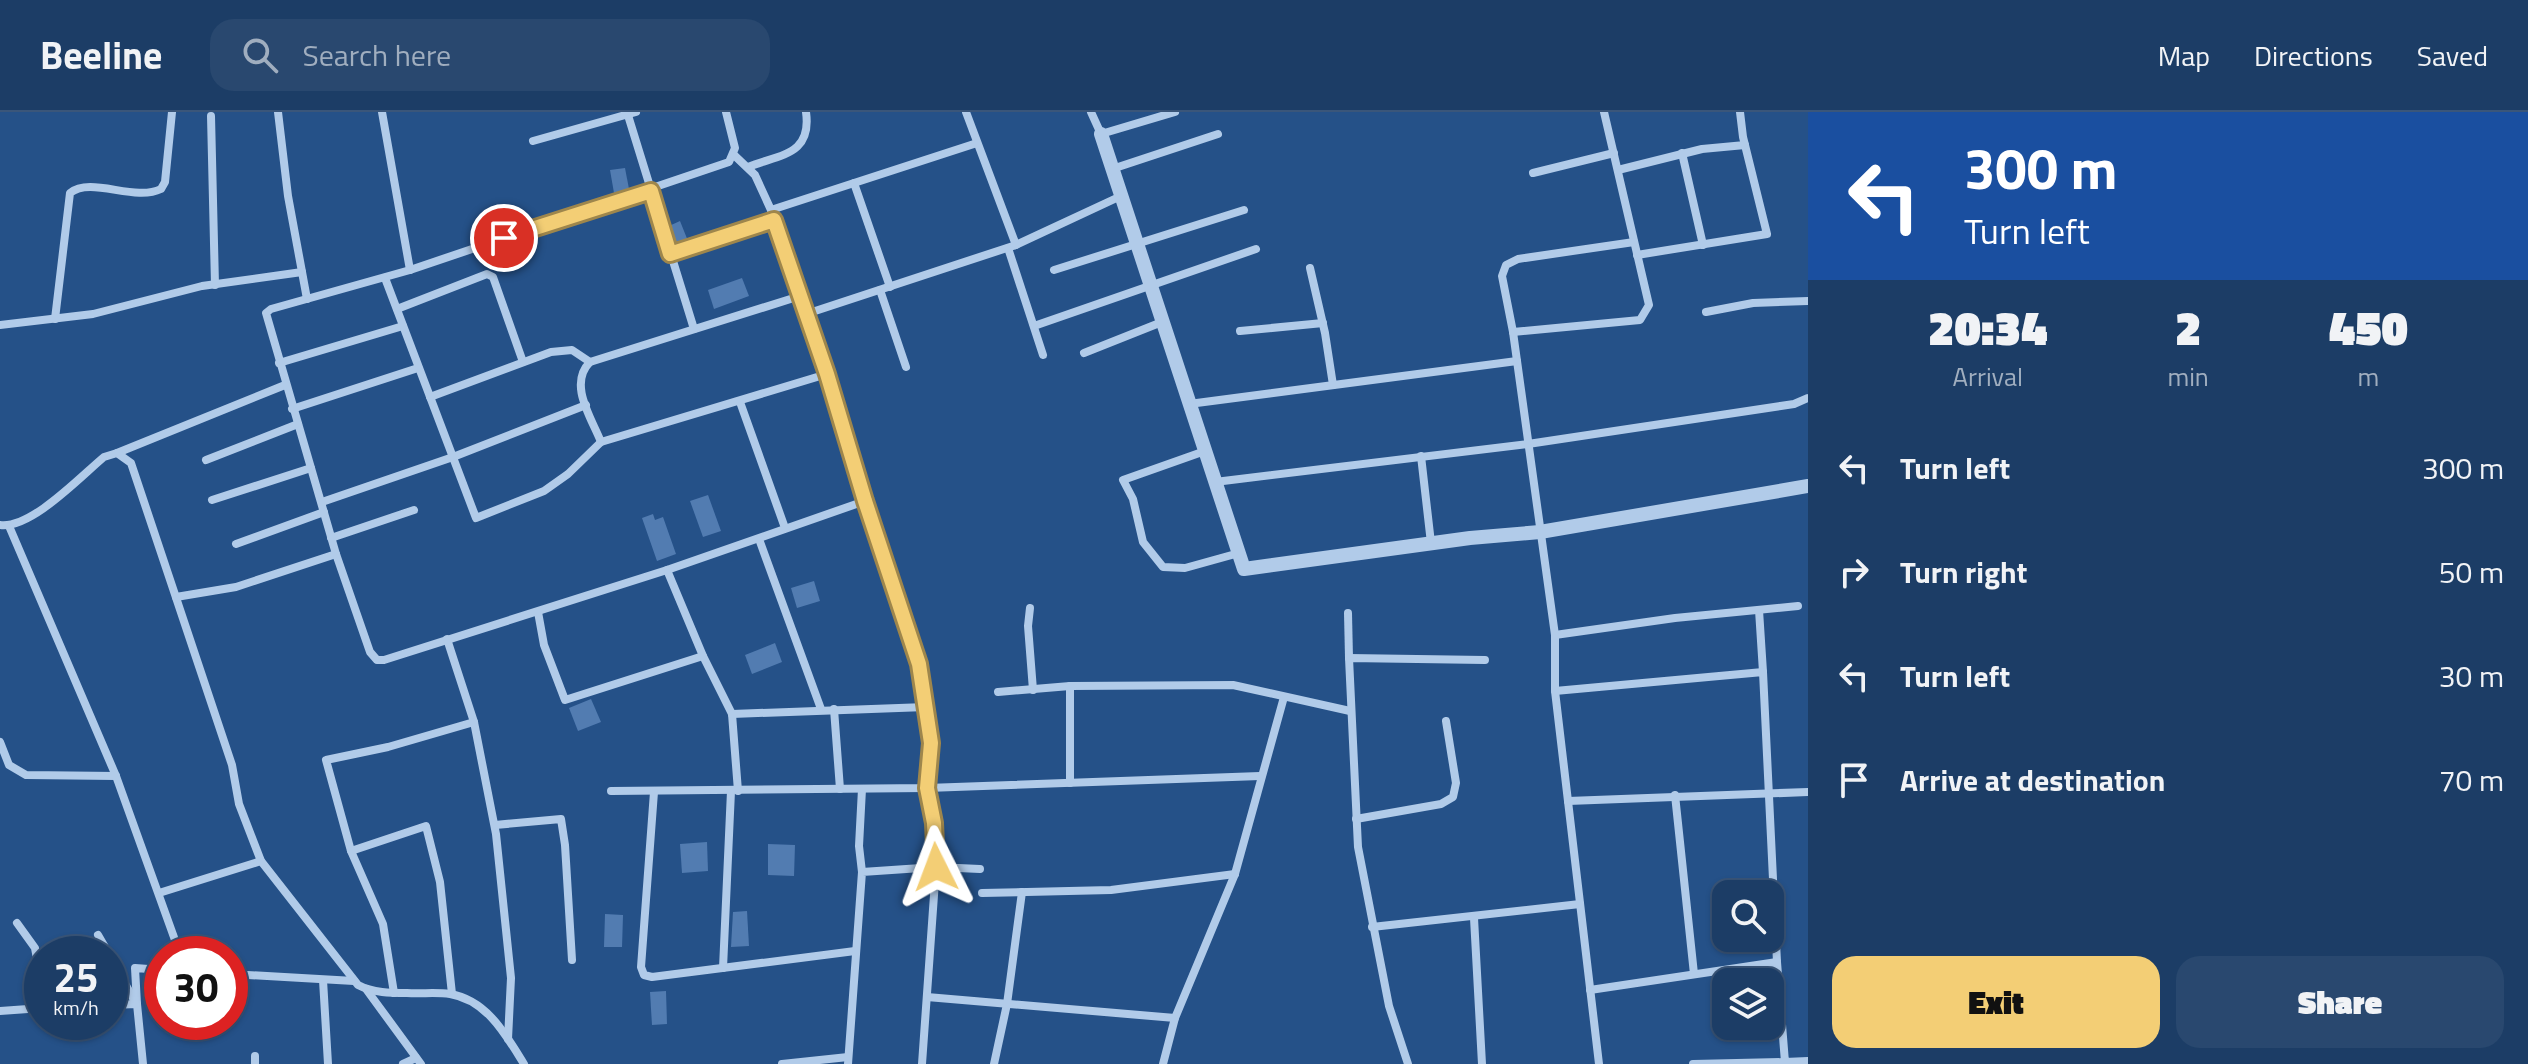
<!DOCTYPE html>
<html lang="en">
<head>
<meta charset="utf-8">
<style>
	body { margin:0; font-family:"Titillium Web",sans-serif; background:#29486f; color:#f1f3f6; height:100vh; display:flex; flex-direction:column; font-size:30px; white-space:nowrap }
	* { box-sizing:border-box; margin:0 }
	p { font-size:26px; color:#a0aebf }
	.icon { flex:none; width:44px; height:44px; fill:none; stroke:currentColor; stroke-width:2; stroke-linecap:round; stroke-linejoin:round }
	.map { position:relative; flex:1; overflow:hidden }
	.drawer { display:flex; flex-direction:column; background:#1c3d66; width:720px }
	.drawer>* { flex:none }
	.banner { background:#1a4fa0; color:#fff; overflow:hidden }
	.fabs { position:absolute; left:1712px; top:768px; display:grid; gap:16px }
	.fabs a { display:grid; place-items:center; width:72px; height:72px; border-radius:16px; background:#1c3d66; box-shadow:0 2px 6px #0004,0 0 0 2px #3a567a; font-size:40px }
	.speed { position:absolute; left:24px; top:824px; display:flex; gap:16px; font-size:40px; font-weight:700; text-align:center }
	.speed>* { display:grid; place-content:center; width:104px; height:104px; border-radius:50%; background:#1c3d66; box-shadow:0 2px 6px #0004,0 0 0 2px #3a567a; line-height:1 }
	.speed small { font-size:20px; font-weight:400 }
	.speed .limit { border:12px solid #d22; background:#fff; color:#111 }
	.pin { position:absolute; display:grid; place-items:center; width:68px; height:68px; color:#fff; margin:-34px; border:4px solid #fff; border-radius:50%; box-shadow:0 2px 8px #0007 }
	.me { position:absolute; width:88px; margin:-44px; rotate:357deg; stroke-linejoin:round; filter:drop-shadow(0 0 6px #0008) }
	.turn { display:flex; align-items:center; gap:28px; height:168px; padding:0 24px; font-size:36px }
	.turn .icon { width:104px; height:104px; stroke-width:2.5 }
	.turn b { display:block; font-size:56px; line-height:68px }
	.eta { display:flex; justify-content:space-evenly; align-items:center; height:136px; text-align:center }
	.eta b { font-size:48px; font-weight:800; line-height:56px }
	.primary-button { display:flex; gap:16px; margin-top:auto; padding:16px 24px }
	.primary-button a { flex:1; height:92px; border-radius:24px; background:#f3ce75; color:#111; font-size:32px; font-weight:800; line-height:92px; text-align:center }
	.primary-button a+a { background:#29486f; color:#f1f3f6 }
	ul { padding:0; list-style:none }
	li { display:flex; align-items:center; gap:24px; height:104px; padding:0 24px }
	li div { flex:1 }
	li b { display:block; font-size:30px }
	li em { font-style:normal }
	header { display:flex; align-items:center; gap:48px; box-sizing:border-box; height:112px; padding:0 40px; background:#1c3d66; border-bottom:2px solid #3a567a }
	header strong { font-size:38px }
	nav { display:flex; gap:44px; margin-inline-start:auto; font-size:28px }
	.search { width:560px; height:72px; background:#29486f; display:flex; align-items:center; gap:20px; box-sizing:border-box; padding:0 28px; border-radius:24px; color:#a0aebf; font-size:30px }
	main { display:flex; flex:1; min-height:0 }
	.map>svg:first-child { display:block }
	.building { fill:#527cb1 }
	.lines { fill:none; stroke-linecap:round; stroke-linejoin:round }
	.minor { stroke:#b1cbe9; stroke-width:8 }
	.tertiary { stroke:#b1cbe9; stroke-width:14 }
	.route-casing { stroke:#9e864c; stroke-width:20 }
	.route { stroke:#f3ce75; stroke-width:14 }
</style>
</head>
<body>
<header>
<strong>Beeline</strong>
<div class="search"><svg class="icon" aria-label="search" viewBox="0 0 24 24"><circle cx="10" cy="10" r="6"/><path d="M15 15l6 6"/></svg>Search here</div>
<nav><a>Map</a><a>Directions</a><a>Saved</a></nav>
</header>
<main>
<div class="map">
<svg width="1808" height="952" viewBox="0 0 1808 952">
	<rect width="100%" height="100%" fill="#255188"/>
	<g class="building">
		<polygon points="625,56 629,77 614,81 610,58"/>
		<polygon points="680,109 688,129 675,133 669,114"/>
		<polygon points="742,166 749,184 714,197 708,178"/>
		<polygon points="708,383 721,419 703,425 690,389"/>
		<polygon points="653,402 655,408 663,405 676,442 657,449 642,406"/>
		<polygon points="814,469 820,489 797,496 791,476"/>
		<polygon points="775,531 782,550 752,562 745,543"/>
		<polygon points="591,587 601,610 578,619 569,596"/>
		<polygon points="707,730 708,759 682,761 680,732"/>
		<polygon points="768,732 795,733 794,764 768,763"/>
		<polygon points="747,799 749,834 731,835 733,800"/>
		<polygon points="605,802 623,803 622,835 604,835"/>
		<polygon points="666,879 667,912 652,913 650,880"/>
	</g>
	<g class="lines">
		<g class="minor">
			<polyline points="278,0 288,84 307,187"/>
			<polyline points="382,0 410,158"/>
			<polyline points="627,0 694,217"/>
			<polyline points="726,0 735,36 729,50 410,158 271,197 266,201 336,442 370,540 377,548 384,548 667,458 865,389"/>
			<polyline points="966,0 1016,133"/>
			<polyline points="1091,0 1101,22 1175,0"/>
			<polyline points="211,4 215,173"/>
			<polyline points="533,29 636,0"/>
			<polyline points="1682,41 1703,133"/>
			<polyline points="734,43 755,63 771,98 827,262 865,389 919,552 931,631 927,676 934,711 936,755 922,952"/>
			<path d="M 748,55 C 781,42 812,43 806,0"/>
			<polyline points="1112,57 1218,22"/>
			<polyline points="1618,58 1702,37 1745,33"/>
			<polyline points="1533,61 1614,41"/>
			<polyline points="854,71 890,175"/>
			<polyline points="771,98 977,31"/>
			<polyline points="1008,136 1043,243"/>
			<polyline points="670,142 774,108"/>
			<polyline points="1637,143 1767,122 1743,25 1740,0"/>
			<polyline points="1310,156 1325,221 1333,273"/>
			<polyline points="1054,158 1244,98"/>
			<polyline points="385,166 476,406 544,379 568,362 601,330"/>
			<polyline points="880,178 906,255"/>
			<path d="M 800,184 L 590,250 C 568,272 591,305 601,330 L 827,262"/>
			<polyline points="397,197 487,162 493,165 523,250"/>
			<polyline points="1706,200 1753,191 1808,189"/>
			<polyline points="806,202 1016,133 1121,84"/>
			<path d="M 55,207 L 70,81 C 91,64 134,90 161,77 L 165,70 L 172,0"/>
			<polyline points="0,213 93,202 202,174 302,160"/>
			<polyline points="1034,214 1256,137"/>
			<polyline points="1240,219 1323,211"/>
			<polyline points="1513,220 1640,208 1649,193 1604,0"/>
			<polyline points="1084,241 1162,210"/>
			<polyline points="279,251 403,214"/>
			<polyline points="430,285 551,240 572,238 590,250"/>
			<polyline points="740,290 785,416"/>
			<polyline points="1189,292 1517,249"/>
			<polyline points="292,297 418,256"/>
			<polyline points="1205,339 1123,368 1133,387 1143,430 1163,455 1185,456 1239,441"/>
			<polyline points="117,341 285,273"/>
			<polyline points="1421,344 1431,431"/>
			<polyline points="206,348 298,312"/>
			<polyline points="1215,370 1528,332 1794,292 1808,286"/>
			<polyline points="212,388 311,356"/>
			<polyline points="322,390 453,345 586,293"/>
			<path d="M 0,413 C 31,417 80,365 104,345 L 117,341 L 131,351 L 232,653 L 239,692 L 261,749 L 358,873 C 373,881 391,881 407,881 C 421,882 436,880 450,882 C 487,888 506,923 524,952"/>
			<polyline points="9,414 116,664 180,842"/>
			<polyline points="331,426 414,398"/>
			<polyline points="759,427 821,597"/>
			<polyline points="236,432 324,400"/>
			<polyline points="667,458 703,544 732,602 738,679"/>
			<polyline points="176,485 236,475 336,442"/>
			<polyline points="1030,496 1028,514 1033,578"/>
			<polyline points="1759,498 1763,560"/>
			<polyline points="538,500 544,533 565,588 703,544"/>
			<polyline points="1348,501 1349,546"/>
			<polyline points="1555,523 1675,506 1798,494"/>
			<polyline points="447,527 474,610 496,722 511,866 508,927"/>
			<polyline points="1555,579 1763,560 1777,850 1785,950 1808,949"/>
			<polyline points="998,580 1070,574 1233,573 1350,599"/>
			<polyline points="834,597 840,677"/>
			<polyline points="732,602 926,595"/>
			<polyline points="0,630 9,653 26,663 116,664"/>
			<polyline points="1070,671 1070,574"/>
			<polyline points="862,677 859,734 862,760"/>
			<polyline points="611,679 927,676 1260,664"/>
			<polyline points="654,680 641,855 644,863 652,865 855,839"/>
			<polyline points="1675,683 1694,862"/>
			<polyline points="1568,689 1808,680"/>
			<polyline points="1356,707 1441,692 1453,685 1456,671 1446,609"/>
			<polyline points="495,713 561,707 565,733 572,848"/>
			<polyline points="351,739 426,714 440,770 452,882"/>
			<polyline points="159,781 261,749"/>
			<polyline points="982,781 1111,778 1235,762"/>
			<polyline points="1474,806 1482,952"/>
			<polyline points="17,811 35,836 42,875"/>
			<polyline points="1372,815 1580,792"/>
			<polyline points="98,823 109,842"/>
			<polyline points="110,844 134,888"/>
			<polyline points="723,856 731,679"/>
			<polyline points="230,862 354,869"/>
			<polyline points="323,868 328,952"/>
			<polyline points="366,877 421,952"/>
			<polyline points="1590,878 1777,850"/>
			<polyline points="394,881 383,812 351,739 326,648 388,635 474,610"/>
			<polyline points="927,885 1175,906"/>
			<polyline points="137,892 135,856 162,858"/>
			<polyline points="110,893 137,892 143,952"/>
			<polyline points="0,899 42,896"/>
			<polyline points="255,944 255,952"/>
			<polyline points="403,952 416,946"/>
			<polyline points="782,952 848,945"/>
			<polyline points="848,952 862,760 936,755 980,757"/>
			<polyline points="994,952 1007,892 1022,780"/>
			<polyline points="1163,952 1175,906 1235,762 1284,585"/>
			<polyline points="1408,952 1389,894 1358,735 1349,546 1485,548"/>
			<polyline points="1599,952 1555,579 1555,523 1513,220 1502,164 1506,153 1518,147 1634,130"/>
			<polyline points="1693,952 1785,950 1785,952"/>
		</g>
		<polyline class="tertiary" points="1101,22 1244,457 1470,426 1540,420 1808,374"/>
	</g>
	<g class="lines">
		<defs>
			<polyline id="route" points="504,126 651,79 670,142 774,108 827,262 865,389 919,552 931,631 927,676 934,711 936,755"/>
		</defs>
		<use href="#route" class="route-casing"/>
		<use href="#route" class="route"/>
	</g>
</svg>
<div class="fabs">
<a><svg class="icon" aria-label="search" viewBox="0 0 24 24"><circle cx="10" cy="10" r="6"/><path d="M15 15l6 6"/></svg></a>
<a><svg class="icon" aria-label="layers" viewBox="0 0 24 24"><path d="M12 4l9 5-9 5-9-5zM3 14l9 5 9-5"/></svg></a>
</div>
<div class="speed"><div>25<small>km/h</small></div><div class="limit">30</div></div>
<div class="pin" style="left:504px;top:126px;background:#d93025"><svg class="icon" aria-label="arrive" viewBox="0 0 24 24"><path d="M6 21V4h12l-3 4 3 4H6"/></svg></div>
<svg class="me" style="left:936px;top:755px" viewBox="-20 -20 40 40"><path d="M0-17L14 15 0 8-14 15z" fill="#f3ce75" stroke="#fff" stroke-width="4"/></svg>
</div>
<section class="drawer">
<div class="banner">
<div class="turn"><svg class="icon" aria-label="left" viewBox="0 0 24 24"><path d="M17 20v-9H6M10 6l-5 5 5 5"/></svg><div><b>300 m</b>Turn left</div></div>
</div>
<div class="eta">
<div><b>20:34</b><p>Arrival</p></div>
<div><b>2</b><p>min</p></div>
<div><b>450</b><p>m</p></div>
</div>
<ul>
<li><svg class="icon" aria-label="left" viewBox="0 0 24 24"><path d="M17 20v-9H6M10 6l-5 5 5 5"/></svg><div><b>Turn left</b></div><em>300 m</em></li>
<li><svg class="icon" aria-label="right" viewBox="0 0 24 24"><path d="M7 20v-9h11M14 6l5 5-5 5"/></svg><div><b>Turn right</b></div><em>50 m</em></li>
<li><svg class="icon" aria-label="left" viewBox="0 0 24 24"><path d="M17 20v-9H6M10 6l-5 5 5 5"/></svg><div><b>Turn left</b></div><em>30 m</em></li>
<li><svg class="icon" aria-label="arrive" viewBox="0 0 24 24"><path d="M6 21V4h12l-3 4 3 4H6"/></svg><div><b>Arrive at destination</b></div><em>70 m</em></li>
</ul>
<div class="primary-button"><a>Exit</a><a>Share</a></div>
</section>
</main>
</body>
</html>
